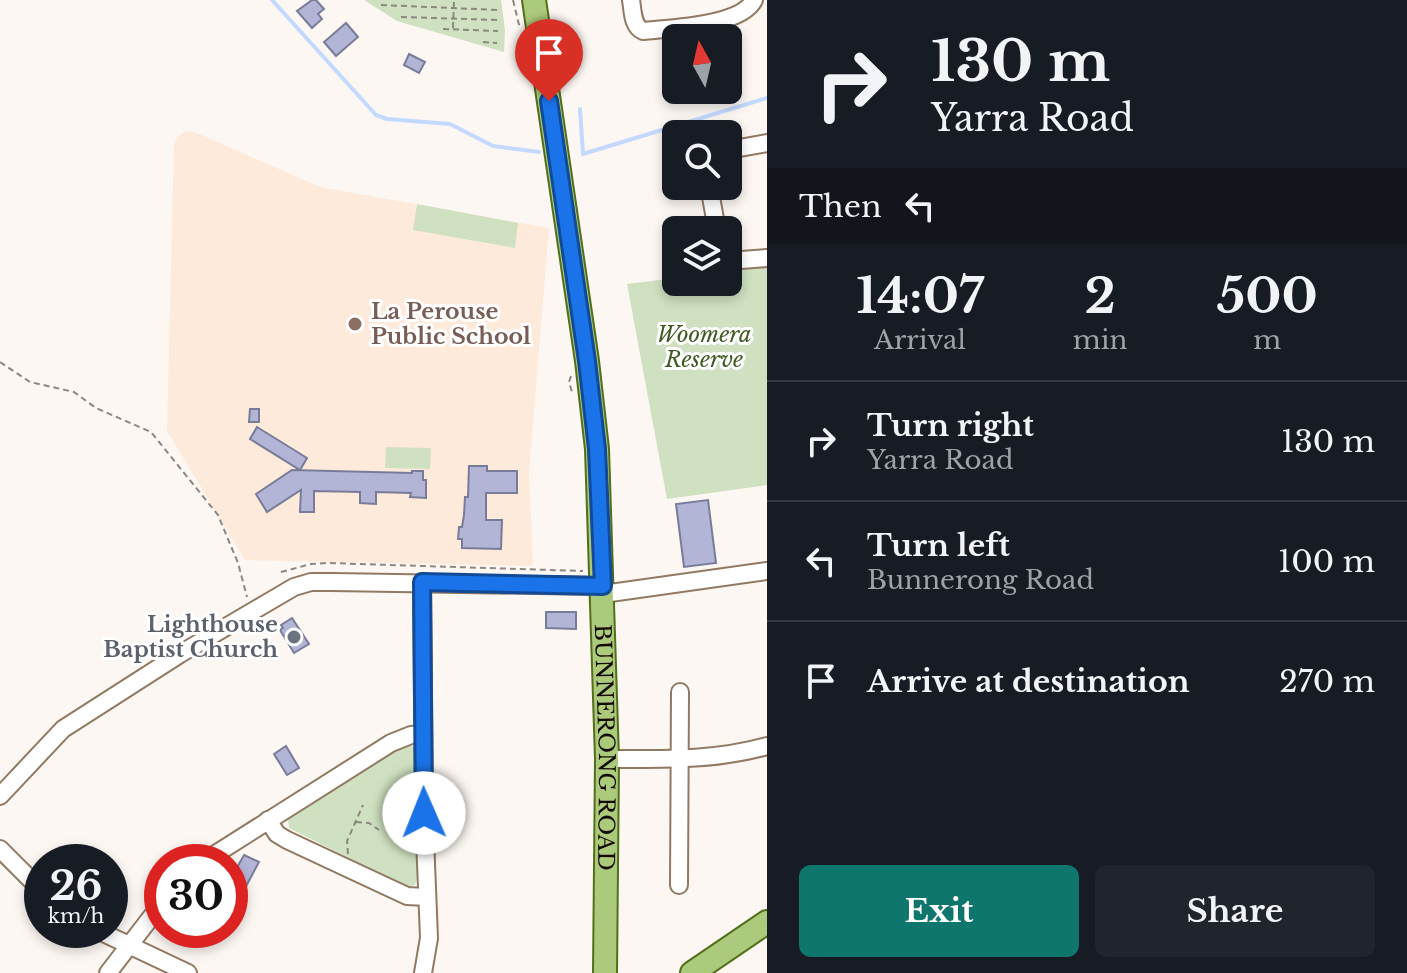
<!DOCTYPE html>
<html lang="en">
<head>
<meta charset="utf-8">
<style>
	body { margin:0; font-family:"Libre Baskerville",serif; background:#20242c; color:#f1f3f6; height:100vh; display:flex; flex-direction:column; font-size:30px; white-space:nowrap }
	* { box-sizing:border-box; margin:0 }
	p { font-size:26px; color:#9ea1a6 }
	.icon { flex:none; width:44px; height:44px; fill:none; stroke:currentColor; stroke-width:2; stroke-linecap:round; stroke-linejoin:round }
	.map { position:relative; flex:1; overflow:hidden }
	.drawer { display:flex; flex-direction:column; background:#171b24; width:640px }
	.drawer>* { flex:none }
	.top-card { background:#171b24; color:#f1f3f6; overflow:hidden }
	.needle { width:52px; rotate:352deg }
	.tools { position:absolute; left:662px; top:24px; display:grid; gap:16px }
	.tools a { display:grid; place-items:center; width:80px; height:80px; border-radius:12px; background:#171b24; box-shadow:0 4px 12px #0003; font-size:40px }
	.speed { position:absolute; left:24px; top:844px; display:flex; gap:16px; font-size:40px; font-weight:700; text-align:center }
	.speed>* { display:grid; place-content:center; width:104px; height:104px; border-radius:50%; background:#171b24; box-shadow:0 4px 12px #0003; line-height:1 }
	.speed small { font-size:20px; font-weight:400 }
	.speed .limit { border:12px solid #d22; background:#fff; color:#111 }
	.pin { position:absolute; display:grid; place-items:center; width:68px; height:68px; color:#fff; margin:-82px -34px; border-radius:50% 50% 50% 0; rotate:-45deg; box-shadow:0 0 8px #0007 }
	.pin .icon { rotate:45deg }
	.me { position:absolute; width:88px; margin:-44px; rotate:359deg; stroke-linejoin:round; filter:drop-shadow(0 0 6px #0008) }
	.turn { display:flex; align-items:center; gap:28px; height:168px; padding:0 32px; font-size:36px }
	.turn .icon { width:104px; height:104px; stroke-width:2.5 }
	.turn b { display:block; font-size:56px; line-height:68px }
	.then { display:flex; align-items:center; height:76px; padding:0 32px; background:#0003; gap:16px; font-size:30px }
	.eta { display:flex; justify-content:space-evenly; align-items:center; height:136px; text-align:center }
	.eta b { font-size:48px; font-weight:800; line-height:56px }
	.cta { display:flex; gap:16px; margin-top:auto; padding:16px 32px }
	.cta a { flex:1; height:92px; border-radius:12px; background:#0f766e; color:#fff; font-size:32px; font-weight:800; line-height:92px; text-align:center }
	.cta a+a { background:#20242c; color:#f1f3f6 }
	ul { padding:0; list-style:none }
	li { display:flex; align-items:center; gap:24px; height:120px; padding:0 32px; border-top:2px solid #363941 }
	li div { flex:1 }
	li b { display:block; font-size:30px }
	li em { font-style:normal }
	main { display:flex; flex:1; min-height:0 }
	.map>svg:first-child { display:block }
	.education { fill:#feeada }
	.green { fill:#cfe1c0 }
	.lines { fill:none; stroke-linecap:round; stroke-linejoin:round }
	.stream { stroke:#c4d9fe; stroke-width:4 }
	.building { fill:#b2b5d5; stroke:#797c99; stroke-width:2 }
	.minor-casing { stroke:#917962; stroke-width:20 }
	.major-casing { stroke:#527019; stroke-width:26 }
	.path { stroke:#8d8681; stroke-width:2; stroke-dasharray:6 4; stroke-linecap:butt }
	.minor { stroke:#fff; stroke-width:16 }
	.major { stroke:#acca7c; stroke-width:22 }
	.route-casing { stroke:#114b97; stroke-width:20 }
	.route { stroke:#1a73e8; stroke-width:14 }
	.education-dot { fill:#8d6e63; stroke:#fff; stroke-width:3 }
	.worship-dot { fill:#6b7280; stroke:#fff; stroke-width:3 }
	.labels { text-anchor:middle; stroke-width:6; stroke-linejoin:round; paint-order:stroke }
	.education-label { font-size:22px; font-weight:bold; fill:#785e54; stroke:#fff; text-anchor:start }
	.park-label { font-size:22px; font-style:italic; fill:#3f5922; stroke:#fff }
	.worship-label { font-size:22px; font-weight:bold; fill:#5b616d; stroke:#fff; text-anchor:end }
	.street-label { font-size:22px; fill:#130a04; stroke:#fff }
</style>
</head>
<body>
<main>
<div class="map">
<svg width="767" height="973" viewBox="0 0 767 973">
	<rect width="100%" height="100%" fill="#fcf7f2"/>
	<polygon class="education" points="186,131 197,133 320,187 549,228 529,472 533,566 245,560 167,431 174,144 178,137"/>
	<g class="green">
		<polygon points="364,0 501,0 505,30 504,52 397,21"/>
		<polygon points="417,204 518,223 515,248 413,230"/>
		<polygon points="767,263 767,485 667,499 627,284 676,278 676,282 728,282 728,269"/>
		<polygon points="386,447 431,448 430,469 385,468"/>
		<polygon points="407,744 413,747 416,756 418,875 415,885 407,887 289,828 288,819 290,815"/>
	</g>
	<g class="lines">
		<g class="stream">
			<polyline points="272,0 376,115 387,119 450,124 493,146 539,152"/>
			<polyline points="580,109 583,154 767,98"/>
		</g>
	</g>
	<g class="building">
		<polygon points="312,0 316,0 324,9 318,14 322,19 312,28 297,11"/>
		<polygon points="346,23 358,37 336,56 324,42"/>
		<polygon points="409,54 425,62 419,73 404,65"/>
		<polygon points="250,409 259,409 259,422 249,422"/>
		<polygon points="257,427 307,458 300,470 250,439"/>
		<polygon points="469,466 487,466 487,471 517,471 517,493 486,493 486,520 502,520 501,549 462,548 462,539 458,539 459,527 462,527 464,515 465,497 468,497"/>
		<polygon points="292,470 412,473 412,471 423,471 423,480 426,480 426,498 410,497 411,493 376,492 376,504 360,503 360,492 314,491 314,512 300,512 301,490 267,512 256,494"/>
		<polygon points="708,500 716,563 684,567 676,504"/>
		<polygon points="546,612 576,612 576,629 546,628"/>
		<polygon points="292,618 309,644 294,653 280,630 283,628 281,625"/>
		<polygon points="286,746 299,768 287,775 274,754"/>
		<polygon points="244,855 259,862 243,892 230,886 230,880"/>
	</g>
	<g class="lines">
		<defs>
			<g id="minor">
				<path d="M 631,0 C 633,11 632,26 643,31 C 671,28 741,26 754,0"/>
				<polyline points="728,150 767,143"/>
				<polyline points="709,186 717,230"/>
				<polyline points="728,261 767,258"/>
				<polyline points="422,582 424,813 429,938 423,973"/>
				<polyline points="603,594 767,571"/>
				<path d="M 607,759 C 661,759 714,761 767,746"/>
				<polyline points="0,796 63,729 180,654 294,587 311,582 331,582 603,586"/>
				<polyline points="268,820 277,834 287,840 407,896 427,897"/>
				<polyline points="0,849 42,891"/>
				<polyline points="203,862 391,743 411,735 423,734"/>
				<polyline points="679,885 680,692"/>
				<polyline points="97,930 188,973"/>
				<polyline points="108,973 162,903"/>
			</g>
			<g id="major">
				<path id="s1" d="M 534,0 L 587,361 L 597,449 L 607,759 L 605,973"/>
				<polyline points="692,973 767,922"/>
			</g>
		</defs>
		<use href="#minor" class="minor-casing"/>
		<use href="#major" class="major-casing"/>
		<g class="path">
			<polyline points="513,0 520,29"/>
			<polyline points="381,5 499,10"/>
			<polyline points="401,17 499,20"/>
			<polyline points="453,28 454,0"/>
			<polyline points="443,29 498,31"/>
			<polyline points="483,42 497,43"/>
			<polyline points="0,362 30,382 74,392 96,408 151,432 218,515 238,563 247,597"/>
			<polyline points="571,376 569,382 572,392"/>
			<polyline points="281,572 311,564 328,563 583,571"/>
			<polyline points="356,822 369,823 379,830"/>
			<polyline points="348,854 347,841 363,805"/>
		</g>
		<use href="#minor" class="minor"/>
		<use href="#major" class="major"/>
	</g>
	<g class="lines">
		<defs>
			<polyline id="route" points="424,813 422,582 603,586 597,449 587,361 549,101"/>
		</defs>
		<use href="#route" class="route-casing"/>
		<use href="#route" class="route"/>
	</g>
	<circle class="education-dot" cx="355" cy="324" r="8"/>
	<circle class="worship-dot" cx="294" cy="637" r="8"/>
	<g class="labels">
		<g class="education-label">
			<text x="371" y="319">La Perouse<tspan x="371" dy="25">Public School</tspan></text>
		</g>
		<g class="park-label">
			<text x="704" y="342">Woomera<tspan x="704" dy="25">Reserve</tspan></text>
		</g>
		<g class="worship-label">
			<text x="278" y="632">Lighthouse<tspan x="278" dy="25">Baptist Church</tspan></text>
		</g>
		<g class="street-label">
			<text dy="8" stroke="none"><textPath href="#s1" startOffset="752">BUNNERONG ROAD</textPath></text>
		</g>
	</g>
</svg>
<div class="tools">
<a><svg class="needle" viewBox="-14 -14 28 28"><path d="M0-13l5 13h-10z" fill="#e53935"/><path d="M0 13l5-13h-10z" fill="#9ea1a6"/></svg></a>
<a><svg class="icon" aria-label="search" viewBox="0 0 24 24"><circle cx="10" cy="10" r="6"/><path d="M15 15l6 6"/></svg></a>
<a><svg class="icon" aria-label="layers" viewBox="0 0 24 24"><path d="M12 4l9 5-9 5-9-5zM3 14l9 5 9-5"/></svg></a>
</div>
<div class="speed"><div>26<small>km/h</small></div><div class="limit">30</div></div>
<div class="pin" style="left:549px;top:101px;background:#d93025"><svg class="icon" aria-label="arrive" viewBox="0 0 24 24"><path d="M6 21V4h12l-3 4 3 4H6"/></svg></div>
<svg class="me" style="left:424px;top:813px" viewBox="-20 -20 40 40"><circle r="19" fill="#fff"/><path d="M0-13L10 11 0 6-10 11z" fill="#1a73e8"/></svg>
</div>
<section class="drawer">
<div class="top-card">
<div class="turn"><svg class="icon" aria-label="right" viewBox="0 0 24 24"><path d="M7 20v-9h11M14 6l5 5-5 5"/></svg><div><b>130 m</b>Yarra Road</div></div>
<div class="then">Then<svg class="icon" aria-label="left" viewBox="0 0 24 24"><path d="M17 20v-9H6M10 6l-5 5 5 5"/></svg></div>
</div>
<div class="eta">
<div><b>14:07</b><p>Arrival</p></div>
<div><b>2</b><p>min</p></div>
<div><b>500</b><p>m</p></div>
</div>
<ul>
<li><svg class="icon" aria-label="right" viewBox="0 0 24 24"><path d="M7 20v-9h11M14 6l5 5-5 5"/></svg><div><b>Turn right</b><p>Yarra Road</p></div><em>130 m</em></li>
<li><svg class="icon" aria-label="left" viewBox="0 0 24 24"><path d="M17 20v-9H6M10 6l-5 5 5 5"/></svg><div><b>Turn left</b><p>Bunnerong Road</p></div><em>100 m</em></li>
<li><svg class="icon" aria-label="arrive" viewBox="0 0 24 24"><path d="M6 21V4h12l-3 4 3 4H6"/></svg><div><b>Arrive at destination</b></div><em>270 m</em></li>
</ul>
<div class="cta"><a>Exit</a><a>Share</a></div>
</section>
</main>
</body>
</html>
